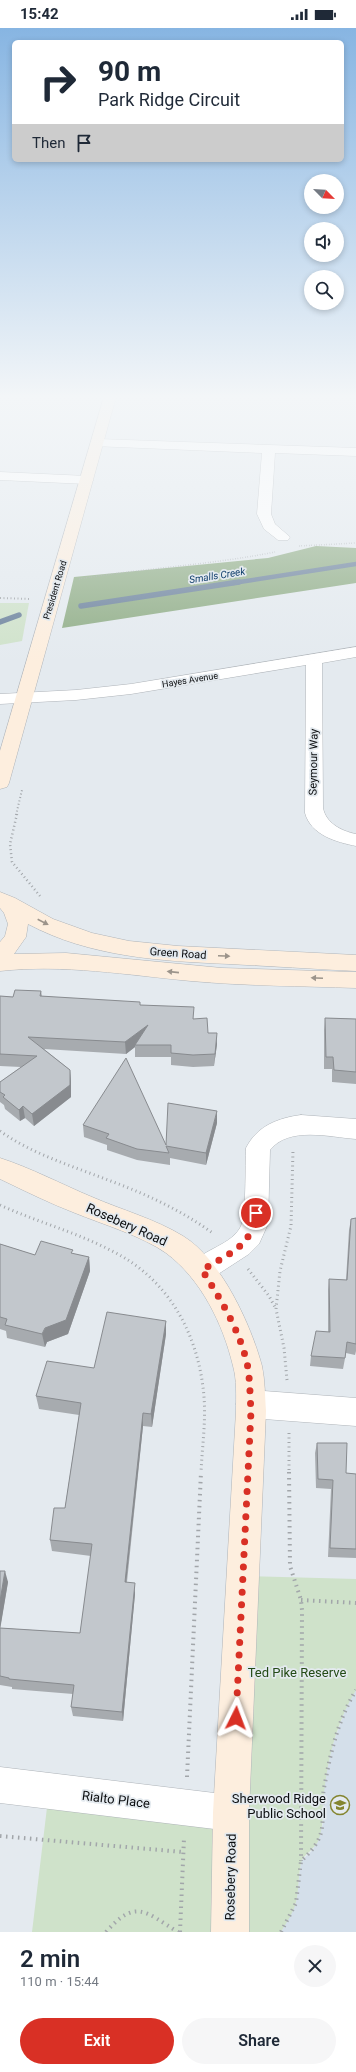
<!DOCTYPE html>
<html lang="en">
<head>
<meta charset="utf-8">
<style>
	body { margin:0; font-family:Roboto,sans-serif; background:#f6f6f7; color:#1f2937; height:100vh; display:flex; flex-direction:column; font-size:15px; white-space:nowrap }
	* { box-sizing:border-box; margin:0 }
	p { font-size:13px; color:#747a83 }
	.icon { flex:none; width:22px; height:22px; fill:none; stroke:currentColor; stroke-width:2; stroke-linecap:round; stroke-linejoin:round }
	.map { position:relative; height:1904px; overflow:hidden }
	.panel { display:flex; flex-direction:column; background:#fff; flex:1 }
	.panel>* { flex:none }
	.top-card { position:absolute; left:12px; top:12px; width:332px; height:122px; border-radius:6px; box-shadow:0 2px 6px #0003; background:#fff; color:#1f2937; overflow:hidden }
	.needle { width:26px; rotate:114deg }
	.tools { position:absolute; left:304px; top:146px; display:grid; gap:8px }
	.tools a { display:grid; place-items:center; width:40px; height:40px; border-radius:50%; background:#fff; box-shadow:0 2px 6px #0003; font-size:20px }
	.pin { position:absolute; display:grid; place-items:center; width:34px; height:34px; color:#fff; margin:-17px; border:2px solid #fff; border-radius:50%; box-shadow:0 1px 4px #0007 }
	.me { position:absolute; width:44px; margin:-22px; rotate:3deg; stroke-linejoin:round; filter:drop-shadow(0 0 3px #0008) }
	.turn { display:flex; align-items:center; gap:14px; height:84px; padding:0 20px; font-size:18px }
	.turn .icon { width:52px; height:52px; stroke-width:2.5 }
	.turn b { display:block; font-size:28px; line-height:34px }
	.then { display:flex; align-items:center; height:38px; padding:0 20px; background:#0003; gap:8px; font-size:15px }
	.round { display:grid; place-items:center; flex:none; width:42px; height:42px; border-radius:21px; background:#f6f6f7 }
	.headline { display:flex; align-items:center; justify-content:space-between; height:68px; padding:0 20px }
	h1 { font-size:24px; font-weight:600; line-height:30px }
	.primary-button { display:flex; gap:8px; margin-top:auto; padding:8px 20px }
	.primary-button a { flex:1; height:46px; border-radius:24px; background:#d93025; color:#fff; font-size:16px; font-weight:600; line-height:46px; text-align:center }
	.primary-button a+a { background:#f6f6f7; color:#1f2937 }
	.status { display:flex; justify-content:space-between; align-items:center; height:28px; padding:0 20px; background:#fff; direction:ltr }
	.status svg { height:11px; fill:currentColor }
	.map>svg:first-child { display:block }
	.built { fill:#d4dfea }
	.green { fill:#cfe2ca }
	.forest { fill:#91ae88 }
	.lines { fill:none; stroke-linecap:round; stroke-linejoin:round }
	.stream-far1 { stroke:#6d839d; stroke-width:4.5 }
	.stream { stroke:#6d839d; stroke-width:5.5 }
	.street-casing { stroke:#afb4b9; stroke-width:1 }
	.secondary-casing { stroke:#afb4b9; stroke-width:1 }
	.path-far4 { stroke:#a2a6aa; stroke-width:1.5; stroke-dasharray:0.5 2; stroke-linecap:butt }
	.path-far3 { stroke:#a2a6aa; stroke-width:2; stroke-dasharray:1 2.5; stroke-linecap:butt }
	.path-far2 { stroke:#a2a6aa; stroke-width:2.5; stroke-dasharray:1 3; stroke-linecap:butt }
	.path-far1 { stroke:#a2a6aa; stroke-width:3; stroke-dasharray:1 3.5; stroke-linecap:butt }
	.path { stroke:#a2a6aa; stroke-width:4; stroke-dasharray:1.5 4.5; stroke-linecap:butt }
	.street { fill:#fff; fill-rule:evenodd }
	.secondary { fill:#fdeede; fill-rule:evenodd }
	.wall { fill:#a7abaf }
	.shaded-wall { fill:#888b8f }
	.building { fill:#c2c7cc; stroke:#888b8f }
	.oneway { fill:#9c948b }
	.route { stroke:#d93025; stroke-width:7; stroke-dasharray:0 12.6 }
	.labels { text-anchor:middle; stroke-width:3.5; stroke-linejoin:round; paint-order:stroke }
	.far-street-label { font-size:9px; fill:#0b0d0f; stroke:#e4eaef }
	.far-water-label { font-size:10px; font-style:italic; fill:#113f6c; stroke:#e4eaef }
	.street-label { font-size:11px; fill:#0b0d0f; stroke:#e4eaef }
	.near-street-label { font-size:13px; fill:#0b0d0f; stroke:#e4eaef }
	.near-park-label { font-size:13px; fill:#244b16; stroke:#e4eaef }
	.near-poi-label { font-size:13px; fill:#0b0d0f; stroke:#e4eaef; text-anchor:end }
</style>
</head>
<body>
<div class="status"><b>15:42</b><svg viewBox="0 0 49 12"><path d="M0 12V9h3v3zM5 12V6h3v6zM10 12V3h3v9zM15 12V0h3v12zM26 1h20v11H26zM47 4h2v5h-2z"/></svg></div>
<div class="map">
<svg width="356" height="1904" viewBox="0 0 356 1904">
	<rect width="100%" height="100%" fill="#e4eaef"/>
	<polygon class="built" points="356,1662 356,1904 281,1904 296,1875 301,1833 313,1822 323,1796 324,1757 332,1719 347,1677"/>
	<g class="green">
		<polygon points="0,575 29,575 22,613 0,617"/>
		<path d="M 243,1548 L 356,1551 L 356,1662 C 339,1690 329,1724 325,1757 C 322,1775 325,1793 319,1811 C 316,1821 303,1826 301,1835 C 298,1848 299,1861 296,1874 C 294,1884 286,1895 281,1904 L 32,1904 L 49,1763 L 231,1784 Z"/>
	</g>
	<polygon class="forest" points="316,518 356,520 356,555 62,600 74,549 268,530"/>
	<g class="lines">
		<polyline class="stream-far1" points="233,555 356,536"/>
		<g class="stream">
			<polyline points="81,578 239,554"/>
			<polyline points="0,594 19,587"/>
		</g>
		<defs>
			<g id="street">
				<polygon points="98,411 356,420 356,428 275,425 271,486 275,496 290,509 288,512 278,512 264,501 257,486 262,425 93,418 92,415 93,412"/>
				<polygon points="0,444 87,448 94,452 87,456 0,452"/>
				<path d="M 356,619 L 356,629 L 322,635 L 323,780 C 326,795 341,803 356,806 L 356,818 C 336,814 311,807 305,785 L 306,637 L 131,666 L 76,672 L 0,676 L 0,666 L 76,662 L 131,656 Z"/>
				<path d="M 301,1087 L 356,1091 L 356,1111 C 329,1109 289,1098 270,1122 L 268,1196 L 259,1216 L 249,1226 L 212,1250 L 202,1254 L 192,1250 L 189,1242 C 198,1221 228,1220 240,1200 C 247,1189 245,1135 246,1120 C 257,1098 278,1090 301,1087 Z"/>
				<polygon points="251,1362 356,1370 356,1398 251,1390 241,1386 236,1376 241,1366"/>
				<polygon points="0,1739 231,1767 244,1772 249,1785 244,1798 231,1803 0,1775"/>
			</g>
			<g id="secondary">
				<polygon points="104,369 116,369 9,755 7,759 0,761 0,723"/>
				<path d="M 0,864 L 15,870 L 53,891 L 92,905 L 129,913 L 178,918 L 356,927 L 356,943 C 314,941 271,938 229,936 C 160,933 90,929 28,896 L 26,909 L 14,926 L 66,925 L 222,940 L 356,944 L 356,960 C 301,958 246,958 191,953 C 127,947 64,936 0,943 L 0,914 L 5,908 L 8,896 L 4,885 L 0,880 Z"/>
				<path d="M 0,1130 C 31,1140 61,1156 92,1169 C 122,1182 155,1191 183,1208 C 221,1231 251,1297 262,1338 C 265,1352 265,1369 266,1383 L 249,1785 L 249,1904 L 211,1904 L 213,1785 L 236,1383 C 236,1368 237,1352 233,1338 C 223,1296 201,1251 166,1225 C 142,1208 102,1196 75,1185 C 49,1175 25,1163 0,1151 Z"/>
			</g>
		</defs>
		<use href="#street" class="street-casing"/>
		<use href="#secondary" class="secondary-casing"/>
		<g class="path-far4">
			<polyline points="299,518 356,515"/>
			<path d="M 79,551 C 144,540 210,537 275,524"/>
		</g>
		<g class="path-far3">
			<polyline points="0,570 31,571"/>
			<polyline points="16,787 22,762"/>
		</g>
		<polyline class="path-far2" points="17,786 10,816 12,834 40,868"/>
		<g class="path-far1">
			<path d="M 0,1103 C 32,1126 72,1138 108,1152 C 146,1166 181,1182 214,1206"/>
			<path d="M 0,1177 C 37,1194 76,1204 112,1223 C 169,1251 199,1307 204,1369 C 206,1394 202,1420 201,1445"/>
			<polyline points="248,1241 269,1268 276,1281"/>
			<polyline points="287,1352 284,1320 276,1281 280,1243 291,1198 293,1122"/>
			<polyline points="289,1405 289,1445"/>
		</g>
		<g class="path">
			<polyline points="289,1444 290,1538 301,1572 302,1582 301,1833"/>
			<polyline points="301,1572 356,1575"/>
			<polyline points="187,1749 201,1444"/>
			<polyline points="0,1808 183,1824"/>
			<path d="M 106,1904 C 136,1870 145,1884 178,1904"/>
			<polyline points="180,1904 184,1810"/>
			<path d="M 281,1904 L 296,1875 L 301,1833 C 334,1803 317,1791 325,1755 C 331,1722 339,1690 356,1662"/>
		</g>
		<use href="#street" class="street"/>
		<use href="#secondary" class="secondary"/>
	</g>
	<g class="wall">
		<polygon points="41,963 42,968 141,977 194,991 208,1005 217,1016 214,1038 193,1039 171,1037 171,1029 135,1029 135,1019 126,1026 44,1021 70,1042 71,1054 71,1069 34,1098 25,1090 20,1093 5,1081 4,1077 0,1074 0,1054 21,1039 0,1038 0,968 13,969"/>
		<polygon points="325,990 356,991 356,1056 332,1054 332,1041 324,1041 324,1002"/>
		<polygon points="217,1095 206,1137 170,1130 170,1137 137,1132 107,1122 107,1117 84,1109 83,1097 166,1117"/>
		<polygon points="356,1190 356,1323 355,1327 346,1325 343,1341 310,1338 311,1328 328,1304 328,1262 329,1251 346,1252 349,1202 351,1191"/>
		<polygon points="0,1216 35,1227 73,1226 89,1229 90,1243 68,1306 47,1314 45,1319 7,1310 6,1303 0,1301"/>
		<polygon points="166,1293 166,1306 152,1399 143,1398 127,1554 135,1566 123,1693 73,1688 71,1679 73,1666 12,1661 12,1659 0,1657 0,1543 8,1554 0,1600 80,1605 91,1528 52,1523 50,1512 65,1480 79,1387 39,1381 36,1368 94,1340"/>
		<polygon points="317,1415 346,1445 356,1446 356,1530 328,1529 331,1461 316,1460 315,1425"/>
	</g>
	<g class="shaded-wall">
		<polygon points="148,997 135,1017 135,1019 126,1026 125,1014"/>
		<polygon points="217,1005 217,1016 214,1038 215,1026"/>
		<polygon points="70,1042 71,1054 71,1069 34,1098 32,1086"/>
		<polygon points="23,1078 25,1090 20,1093 19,1082"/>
		<polygon points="217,1083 217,1095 206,1137 206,1125"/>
		<polygon points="89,1229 90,1243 68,1306 47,1314 45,1319 42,1306"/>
		<polygon points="166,1293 166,1306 152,1399 151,1386"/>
		<polygon points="143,1385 143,1398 125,1565 125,1554"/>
		<polygon points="5,1543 8,1554 0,1602 0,1573"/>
		<polygon points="135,1555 135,1566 123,1693 122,1684"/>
	</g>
	<g class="building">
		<polygon points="15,962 41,963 40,968 140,974 140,977 194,979 193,991 207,990 208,1005 217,1005 215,1026 193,1027 171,1025 171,1017 135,1017 148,997 125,1014 28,1009 70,1042 70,1057 32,1086 23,1078 19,1082 3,1069 5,1067 0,1064 0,1054 37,1028 0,1026 0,968 13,969"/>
		<polygon points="325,990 356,991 356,1044 334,1042 333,1029 326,1029"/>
		<polygon points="126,1030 166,1117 168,1075 217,1083 206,1125 166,1118 169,1125 137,1121 106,1110 109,1106 83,1097"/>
		<polygon points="356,1190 356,1316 347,1314 345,1330 311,1328 316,1303 330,1304 329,1251 347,1252 351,1191"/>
		<polygon points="41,1213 73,1222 71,1225 89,1229 66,1292 45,1300 42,1306 5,1297 7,1291 0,1289 0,1216 35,1227"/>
		<polygon points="107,1284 166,1293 151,1386 143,1385 125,1554 135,1555 122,1684 71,1679 74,1657 9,1651 9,1650 0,1648 0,1600 80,1605 92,1516 50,1512 54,1480 65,1480 81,1375 36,1368 47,1333 94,1340"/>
		<polygon points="317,1415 347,1415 346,1445 356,1446 356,1521 330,1520 333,1452 318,1451"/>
		<polygon points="0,1543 5,1543 0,1573"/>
	</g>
	<defs><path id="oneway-solid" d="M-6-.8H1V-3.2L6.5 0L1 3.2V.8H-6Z"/></defs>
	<g class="oneway">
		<use href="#oneway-solid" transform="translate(43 894) rotate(27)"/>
		<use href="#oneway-solid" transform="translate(224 928) rotate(3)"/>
		<use href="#oneway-solid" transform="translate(173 944) rotate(-174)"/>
		<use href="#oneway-solid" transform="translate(317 950) rotate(-178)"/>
	</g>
	<linearGradient id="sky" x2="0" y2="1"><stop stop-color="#87b5e2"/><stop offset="0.58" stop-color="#f3f6f8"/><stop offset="1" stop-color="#f3f6f8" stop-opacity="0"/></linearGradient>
	<rect width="356" height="636" fill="url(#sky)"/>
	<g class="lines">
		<path class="route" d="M 236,1690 L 251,1383 C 250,1369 250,1354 248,1340 C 241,1304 221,1272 202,1242 C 228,1226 253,1218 256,1185"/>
	</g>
	<defs>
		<symbol id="school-ring" viewBox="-11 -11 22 22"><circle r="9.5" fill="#e4eaef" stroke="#84852f" stroke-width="1.5"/><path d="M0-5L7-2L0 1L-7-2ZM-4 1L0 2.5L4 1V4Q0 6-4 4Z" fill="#84852f"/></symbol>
	</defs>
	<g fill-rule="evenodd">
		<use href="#school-ring" x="329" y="1766" width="22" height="22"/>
	</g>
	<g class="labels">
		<g class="far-street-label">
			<text transform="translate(55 562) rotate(-73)" y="3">President Road</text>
			<text transform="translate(190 652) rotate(-9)" y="3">Hayes Avenue</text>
		</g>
		<g class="far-water-label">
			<text transform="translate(217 547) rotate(-9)" y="4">Smalls Creek</text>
		</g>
		<g class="street-label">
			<text transform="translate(313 734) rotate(-89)" y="4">Seymour Way</text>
			<text transform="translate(178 925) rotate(4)" y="4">Green Road</text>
		</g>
		<g class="near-street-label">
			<text transform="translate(127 1196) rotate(24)" y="5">Rosebery Road</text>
			<text transform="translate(116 1771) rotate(7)" y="5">Rialto Place</text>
			<text transform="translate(230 1849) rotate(-89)" y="5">Rosebery Road</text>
		</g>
		<g class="near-park-label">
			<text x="297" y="1649">Ted Pike Reserve</text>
		</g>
		<g class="near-poi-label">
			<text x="326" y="1775">Sherwood Ridge<tspan x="326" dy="15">Public School</tspan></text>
		</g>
	</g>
</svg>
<div class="tools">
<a><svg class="needle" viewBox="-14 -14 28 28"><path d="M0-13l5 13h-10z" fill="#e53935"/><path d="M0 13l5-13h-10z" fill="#747a83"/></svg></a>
<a><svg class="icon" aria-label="sound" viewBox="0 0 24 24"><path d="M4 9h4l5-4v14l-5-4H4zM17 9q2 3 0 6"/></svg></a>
<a><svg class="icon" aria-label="search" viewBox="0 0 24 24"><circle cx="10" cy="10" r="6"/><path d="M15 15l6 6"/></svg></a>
</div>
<div class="pin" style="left:256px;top:1185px;background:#d93025"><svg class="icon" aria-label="arrive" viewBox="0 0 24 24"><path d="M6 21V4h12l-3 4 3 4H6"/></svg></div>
<svg class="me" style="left:236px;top:1690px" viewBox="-20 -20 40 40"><path d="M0-17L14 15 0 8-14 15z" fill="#d93025" stroke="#fff" stroke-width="4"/></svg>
<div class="top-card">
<div class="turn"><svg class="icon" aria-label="right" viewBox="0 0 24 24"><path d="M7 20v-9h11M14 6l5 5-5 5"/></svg><div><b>90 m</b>Park Ridge Circuit</div></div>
<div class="then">Then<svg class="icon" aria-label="arrive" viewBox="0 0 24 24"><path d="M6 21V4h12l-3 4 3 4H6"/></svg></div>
</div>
</div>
<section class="panel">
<div class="headline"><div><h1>2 min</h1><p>110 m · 15:44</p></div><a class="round"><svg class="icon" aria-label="close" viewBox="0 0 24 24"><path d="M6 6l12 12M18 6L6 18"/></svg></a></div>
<div class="primary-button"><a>Exit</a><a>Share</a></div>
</section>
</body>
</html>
